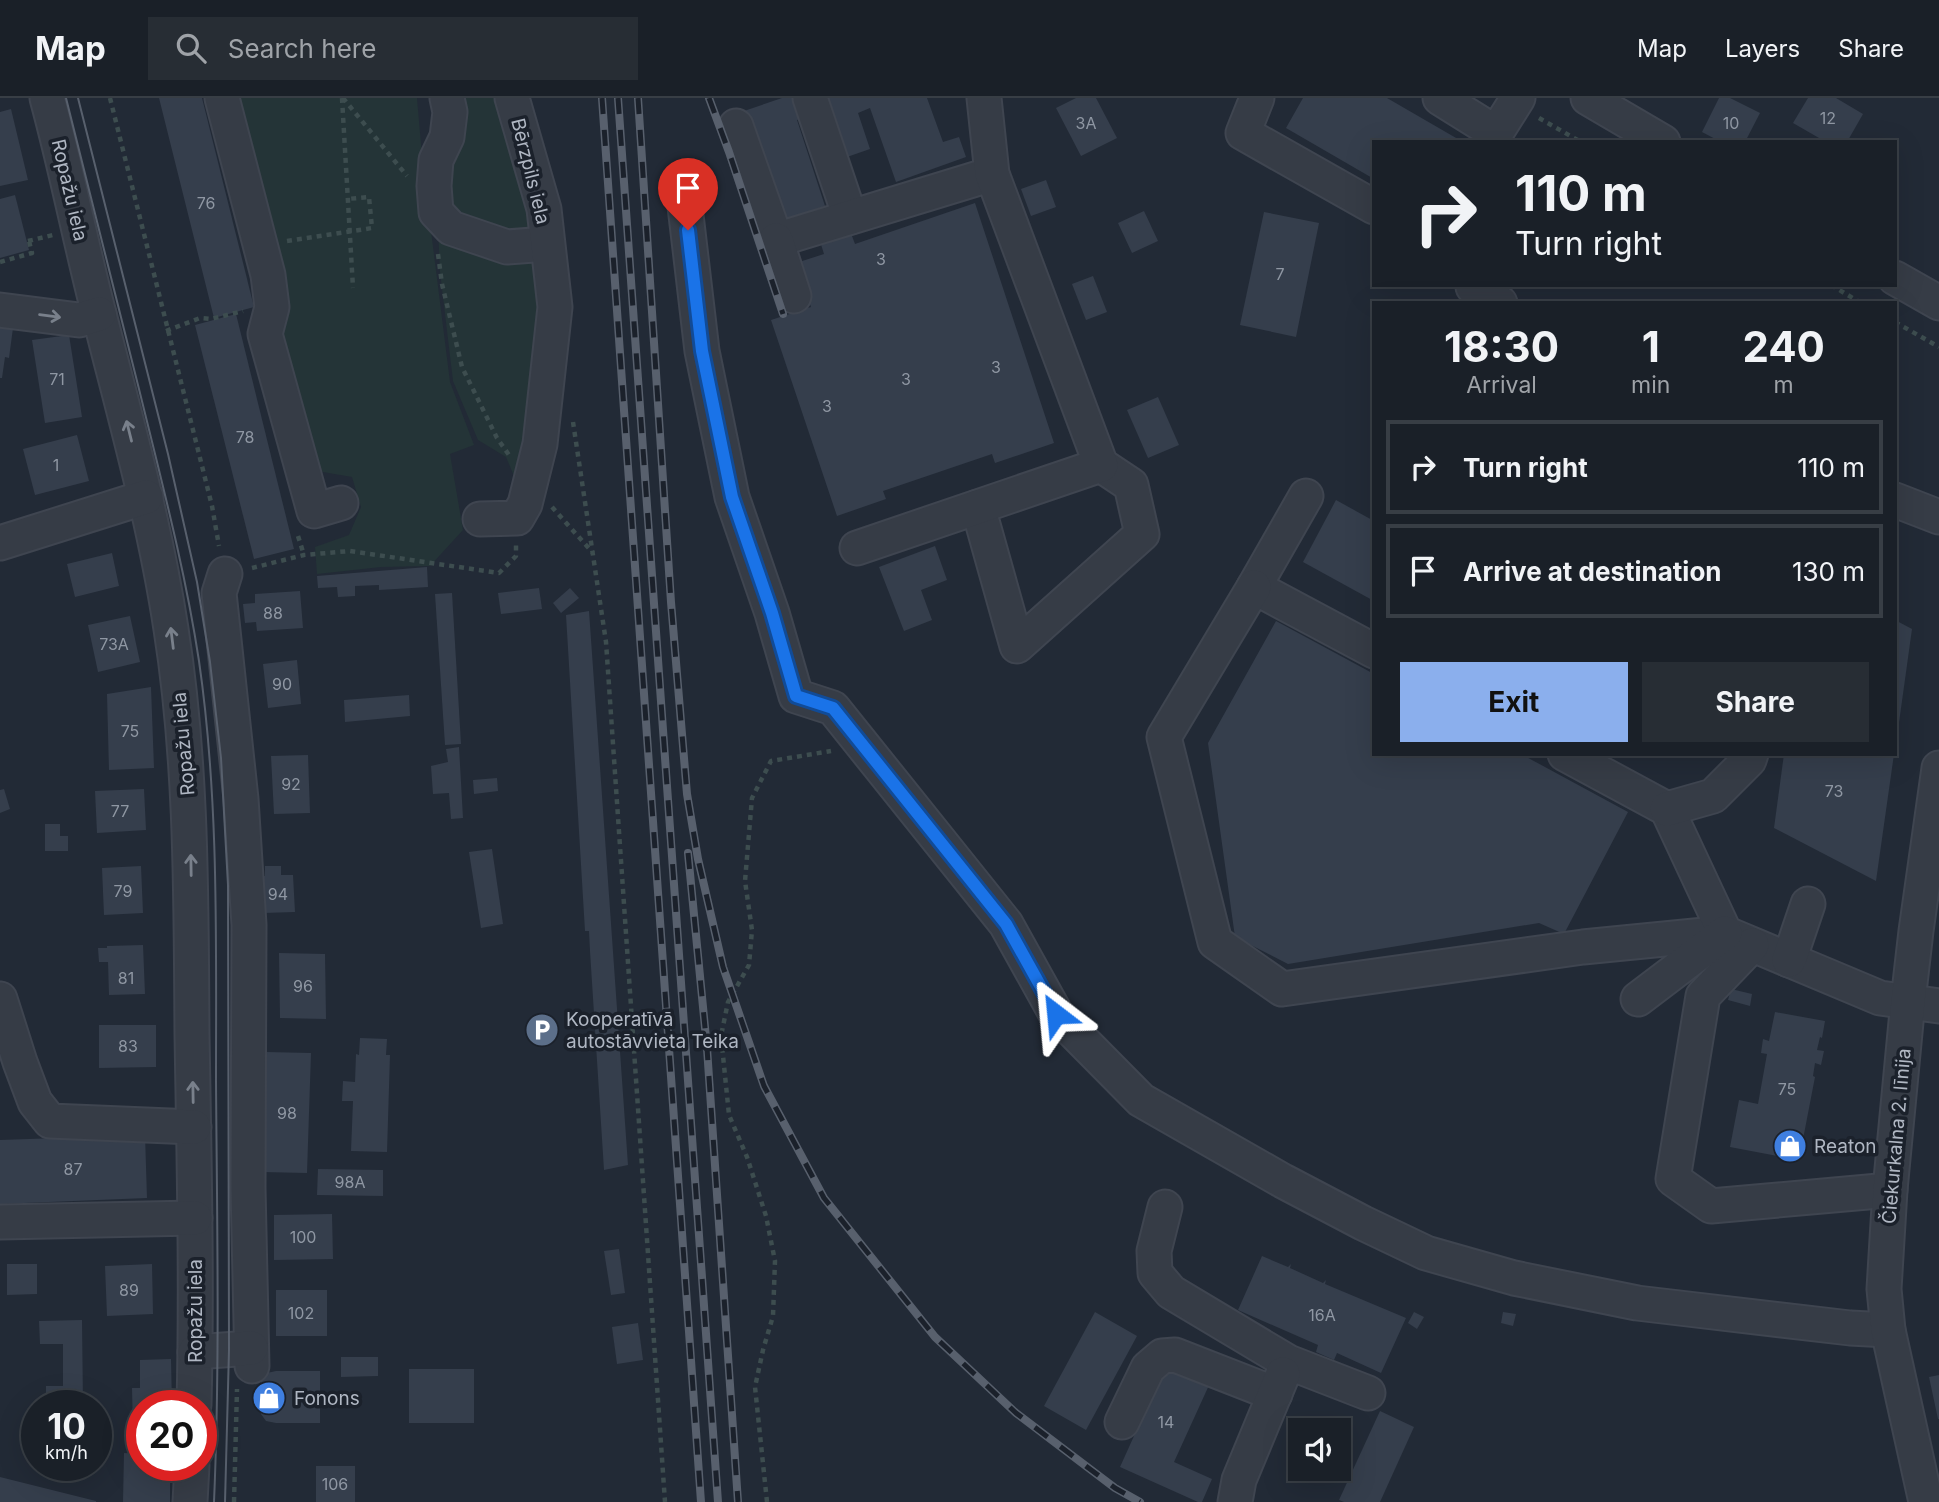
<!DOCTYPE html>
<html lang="en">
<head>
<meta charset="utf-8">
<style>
	body { margin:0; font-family:Inter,sans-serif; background:#272d34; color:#f1f3f6; height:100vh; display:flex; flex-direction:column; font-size:26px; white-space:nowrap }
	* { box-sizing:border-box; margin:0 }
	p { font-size:23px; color:#9fa3a8 }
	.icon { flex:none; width:38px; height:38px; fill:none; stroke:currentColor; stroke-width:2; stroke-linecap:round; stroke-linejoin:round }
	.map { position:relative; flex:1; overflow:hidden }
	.panel { position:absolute; left:1372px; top:203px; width:525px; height:455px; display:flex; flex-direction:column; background:#1a2028; border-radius:0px; box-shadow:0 7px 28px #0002,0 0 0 2px #383e45 }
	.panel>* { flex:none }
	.hud { position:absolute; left:1372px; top:42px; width:525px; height:147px; border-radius:0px; box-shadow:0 7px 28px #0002,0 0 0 2px #383e45; background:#1a2028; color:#f1f3f6; overflow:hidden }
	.buttons { position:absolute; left:1288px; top:1320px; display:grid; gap:14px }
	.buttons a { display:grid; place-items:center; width:63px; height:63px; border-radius:0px; background:#1a2028; box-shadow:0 7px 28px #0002,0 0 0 2px #383e45; font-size:35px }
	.speed { position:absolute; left:21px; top:1292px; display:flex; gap:14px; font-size:35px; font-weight:700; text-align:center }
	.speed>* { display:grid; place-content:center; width:91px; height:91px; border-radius:50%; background:#1a2028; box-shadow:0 7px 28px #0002,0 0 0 2px #383e45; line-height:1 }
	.speed small { font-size:18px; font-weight:400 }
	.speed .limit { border:10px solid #d22; background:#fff; color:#111 }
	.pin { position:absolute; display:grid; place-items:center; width:60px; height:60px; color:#fff; margin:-72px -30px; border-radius:50% 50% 50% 0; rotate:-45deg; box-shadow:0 0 7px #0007 }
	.pin .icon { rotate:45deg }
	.me { position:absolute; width:77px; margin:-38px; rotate:331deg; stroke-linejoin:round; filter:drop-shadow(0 0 5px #0008) }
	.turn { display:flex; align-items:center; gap:24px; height:147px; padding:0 28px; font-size:32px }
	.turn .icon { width:91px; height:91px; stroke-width:2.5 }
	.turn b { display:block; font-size:49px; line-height:60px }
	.eta { display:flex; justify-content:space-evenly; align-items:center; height:119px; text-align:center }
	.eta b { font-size:42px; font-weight:700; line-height:49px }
	.action { display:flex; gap:14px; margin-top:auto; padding:14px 28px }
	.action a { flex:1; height:80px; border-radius:0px; background:#8bafed; color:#111; font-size:28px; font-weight:700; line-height:80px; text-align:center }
	.action a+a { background:#272d34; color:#f1f3f6 }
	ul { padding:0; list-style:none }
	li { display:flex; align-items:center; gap:21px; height:94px; margin:0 14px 10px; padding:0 14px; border:4px solid #383e45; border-radius:0px }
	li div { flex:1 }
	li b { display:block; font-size:26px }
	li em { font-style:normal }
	header { display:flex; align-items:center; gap:42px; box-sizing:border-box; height:98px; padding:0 35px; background:#1a2028; border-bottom:2px solid #383e45 }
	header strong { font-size:33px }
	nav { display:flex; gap:38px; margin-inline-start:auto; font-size:24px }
	.search { width:490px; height:63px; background:#272d34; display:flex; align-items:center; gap:18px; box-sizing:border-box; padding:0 24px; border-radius:0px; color:#9fa3a8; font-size:26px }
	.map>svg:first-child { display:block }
	.green { fill:#243437 }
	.building { fill:#353e4c }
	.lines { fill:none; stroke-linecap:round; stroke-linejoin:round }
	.minor-casing { stroke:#3f4550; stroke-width:37 }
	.path { stroke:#3d4d4f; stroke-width:4.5; stroke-dasharray:5 5; stroke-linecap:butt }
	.minor { stroke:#363c46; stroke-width:33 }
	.tram { stroke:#58606d; stroke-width:2 }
	.rail-casing { stroke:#58606d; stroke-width:8 }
	.rail { stroke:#1b212b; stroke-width:5; stroke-dasharray:16; stroke-linecap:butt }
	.oneway { stroke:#79808b }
	.route-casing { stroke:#114b97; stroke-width:18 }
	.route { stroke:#1a73e8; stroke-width:12 }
	.labels { text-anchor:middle; stroke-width:7; stroke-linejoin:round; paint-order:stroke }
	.number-label { font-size:16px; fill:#8f97a3 }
	.street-label { font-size:19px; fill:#b0b7c3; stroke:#1b212b }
	.poi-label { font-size:19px; fill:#b0b7c3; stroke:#1b212b; text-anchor:start }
</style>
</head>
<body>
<header>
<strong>Map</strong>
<div class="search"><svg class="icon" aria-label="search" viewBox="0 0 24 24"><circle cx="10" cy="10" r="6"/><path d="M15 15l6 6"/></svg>Search here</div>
<nav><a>Map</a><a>Layers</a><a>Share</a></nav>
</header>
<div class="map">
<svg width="1939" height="1404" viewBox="0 0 1939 1404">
	<rect width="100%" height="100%" fill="#222a36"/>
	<g class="green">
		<polygon points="229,0 417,0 423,69 450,284 474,347 450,356 463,432 430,468 381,469 317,476 315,449 349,437 361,409 352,379 323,374 316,369 279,231"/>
		<polygon points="456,0 501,0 538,132 520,140 456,127 443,84"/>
		<polygon points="438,129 539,150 543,216 527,374 514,378 506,359 478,342 453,283 440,174"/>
	</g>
	<g class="building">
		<polygon points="159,0 202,0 254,209 214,220"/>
		<polygon points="782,0 799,0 805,19 797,22 825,108 781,123 744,13"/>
		<polygon points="826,0 927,0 943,44 959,39 966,59 896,84 870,10 858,15 870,51 847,59"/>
		<polygon points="1076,0 1096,0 1117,40 1081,58 1056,10"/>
		<polygon points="1303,0 1387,0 1463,44 1374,44 1374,81 1286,30"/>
		<polygon points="1719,0 1730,0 1760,15 1745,44 1721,44 1702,34"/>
		<polygon points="1808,0 1836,0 1863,16 1847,44 1826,44 1793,25"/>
		<polygon points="11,11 28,82 0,88 0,14"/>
		<polygon points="1046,82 1056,109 1031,118 1021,91"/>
		<polygon points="15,97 29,152 0,160 0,101"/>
		<polygon points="975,105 1054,345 995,365 992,356 883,393 886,401 837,418 771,222 811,209 796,165 824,156 819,140 849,130 855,146"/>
		<polygon points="1144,113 1158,143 1132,155 1118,125"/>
		<polygon points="1264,114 1319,125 1296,239 1240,227"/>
		<polygon points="1093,178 1107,214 1086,222 1072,186"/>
		<polygon points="236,216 294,451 254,461 195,227"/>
		<polygon points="0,228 13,230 9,260 5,259 2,280 0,280"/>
		<polygon points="69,237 82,319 45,325 32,242"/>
		<polygon points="1158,299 1179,347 1148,360 1127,312"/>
		<polygon points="77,337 89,383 35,397 23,351"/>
		<polygon points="1336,402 1374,423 1374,503 1303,464"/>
		<polygon points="935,448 947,482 921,492 932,522 904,533 879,469"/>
		<polygon points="112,455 119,488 75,499 67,466"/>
		<polygon points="427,469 428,489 379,492 379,487 355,488 355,498 338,499 337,489 318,490 317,478"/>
		<polygon points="539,490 542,511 501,516 498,495"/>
		<polygon points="570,490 579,500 561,515 553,505"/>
		<polygon points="300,493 303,530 257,533 256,524 245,525 243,506 255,505 255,496"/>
		<polygon points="452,495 461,646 445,647 435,496"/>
		<polygon points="589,513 628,1067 604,1072 590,853 589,833 585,833 566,517"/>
		<polygon points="130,518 140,564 98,574 88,527"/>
		<polygon points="1895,522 1912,531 1897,639 1895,639"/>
		<polygon points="1276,523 1374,576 1374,656 1521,656 1628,714 1564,836 1539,825 1288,866 1235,839 1208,645"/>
		<polygon points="297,562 301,606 268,610 263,566"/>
		<polygon points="151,589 154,670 109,672 107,596"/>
		<polygon points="409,597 410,618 345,624 344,602"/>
		<polygon points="459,649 463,720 451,721 449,695 433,696 431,668 448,664 446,651"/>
		<polygon points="1784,656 1894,656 1876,783 1774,730"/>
		<polygon points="308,657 310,715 274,716 271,658"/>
		<polygon points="497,680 498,693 474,696 473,682"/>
		<polygon points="4,691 10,711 0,715 0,692"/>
		<polygon points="144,691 146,732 97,735 95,693"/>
		<polygon points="45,726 60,726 60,738 68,738 68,753 45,753"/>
		<polygon points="492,751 503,826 481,830 469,754"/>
		<polygon points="141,768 143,815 104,817 102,770"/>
		<polygon points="265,768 281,768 281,777 293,777 295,814 263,815 262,778 265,778"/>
		<polygon points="143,847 145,896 109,897 108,864 99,864 98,850 107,850 107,848"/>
		<polygon points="279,855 325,856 326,921 280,920"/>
		<polygon points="1731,891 1752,896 1750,908 1728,902"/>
		<polygon points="1775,914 1825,923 1822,940 1820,939 1817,952 1824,953 1821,967 1815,965 1813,978 1815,979 1799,1062 1730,1049 1739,1002 1758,1006 1767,956 1761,955 1763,941 1769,943"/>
		<polygon points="99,927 156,927 156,969 99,970"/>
		<polygon points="360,940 387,941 386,957 390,957 387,1054 351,1053 353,1003 342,1003 343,983 355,984 356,956 359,957"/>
		<polygon points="266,954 311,955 307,1075 262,1074"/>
		<polygon points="145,1037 147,1100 0,1106 0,1042"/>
		<polygon points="318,1071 383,1072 383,1098 317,1097"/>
		<polygon points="332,1116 333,1161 274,1162 274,1117"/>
		<polygon points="619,1151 625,1195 611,1197 604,1153"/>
		<polygon points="1262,1158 1288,1169 1291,1166 1290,1170 1323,1185 1326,1182 1325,1186 1406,1220 1381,1275 1337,1255 1334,1262 1316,1254 1318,1247 1238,1212"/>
		<polygon points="7,1166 37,1166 37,1196 7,1197"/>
		<polygon points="152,1166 153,1216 107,1218 105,1168"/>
		<rect x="276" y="1192" width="51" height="46"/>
		<polygon points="1095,1214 1137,1238 1086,1332 1044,1308"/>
		<polygon points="1414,1214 1424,1219 1417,1231 1408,1225"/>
		<polygon points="1503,1214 1516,1216 1513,1228 1501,1225"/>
		<polygon points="82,1222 83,1307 46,1307 46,1288 63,1288 63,1246 40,1246 39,1223"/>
		<polygon points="638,1225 643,1262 617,1266 612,1229"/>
		<polygon points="341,1259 378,1259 378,1278 341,1279"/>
		<polygon points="171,1261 172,1307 142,1307 142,1346 139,1346 139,1333 133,1333 132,1290 140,1290 140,1262"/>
		<polygon points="1167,1265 1210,1285 1174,1364 1212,1381 1202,1404 1198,1404 1120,1369"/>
		<rect x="409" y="1271" width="65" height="54"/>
		<polygon points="276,1273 320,1273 320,1325 276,1325 266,1323 261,1316 261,1282 267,1275"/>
		<polygon points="1939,1277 1939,1321 1938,1321 1929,1279"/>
		<polygon points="1380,1313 1414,1329 1380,1404 1344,1404 1339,1402"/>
		<polygon points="124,1355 142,1356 142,1367 170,1367 170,1404 123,1404"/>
		<rect x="316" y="1368" width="39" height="36"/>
		<polygon points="0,1379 96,1403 96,1404 0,1404"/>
	</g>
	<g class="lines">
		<defs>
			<g id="minor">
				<path d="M 47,0 C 67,73 81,147 100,220 C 126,323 155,425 171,531 C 192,665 191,800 192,935 C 194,1059 197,1183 194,1307"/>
				<polyline points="222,0 268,177 272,209 265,236 314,413 341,405"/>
				<polyline points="447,0 450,14 447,39 436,62 434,88 436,114 451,130 507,149 547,146"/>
				<polyline points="810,0 850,119"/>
				<polyline points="1257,0 1243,35 1374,109"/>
				<polyline points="1440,0 1496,35 1518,0"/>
				<polyline points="1588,0 1663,44"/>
				<polyline points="736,28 776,142 992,76"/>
				<polyline points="682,83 702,253 732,399 772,515 796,598 833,610 1006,826 1056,916 1141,1002 1283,1083 1363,1125 1426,1155 1514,1180 1637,1205 1850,1230 1888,1232"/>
				<polyline points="776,142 794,198"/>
				<polyline points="1895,180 1939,205"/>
				<polyline points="1473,189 1500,205"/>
				<polyline points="0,212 79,222 99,216"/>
				<polyline points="1306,398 1254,489 1374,553"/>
				<polyline points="1895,402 1939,419"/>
				<polyline points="978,409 1017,548 1142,436 1131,387 1101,367"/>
				<polyline points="480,421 517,420 525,406 540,346 555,209 544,111 512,0"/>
				<polyline points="0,445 146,399"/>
				<polyline points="857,450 1101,367 992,76 984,0"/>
				<polyline points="225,476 219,495 241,701 249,827 248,1090 252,1268"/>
				<polyline points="1254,489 1164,639 1215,844 1282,891 1583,849 1725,835"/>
				<polyline points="1565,656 1667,711 1725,835 1880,900 1939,908"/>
				<polyline points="1667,711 1713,698 1749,662 1751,656"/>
				<polyline points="1752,847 1703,898 1673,1081 1711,1108 1890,1092"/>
				<polyline points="1789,862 1808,806"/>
				<polyline points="0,901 20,964 35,1004 50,1023 194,1029"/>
				<polyline points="1638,901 1725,835"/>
				<polyline points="1165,1109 1154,1153 1155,1175 1171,1194 1288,1264 1368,1295"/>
				<polyline points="0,1124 195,1120"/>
				<polyline points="195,1254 251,1250"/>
				<polyline points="1122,1324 1148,1270 1162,1258 1175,1257 1275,1296"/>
				<polyline points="190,1404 192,1367"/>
				<polyline points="1235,1404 1239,1382 1283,1276"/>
				<polyline points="1926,1404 1888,1232 1884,1191 1890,1092 1908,903 1916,833 1939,670"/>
			</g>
		</defs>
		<use href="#minor" class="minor-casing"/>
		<g class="path">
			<polyline points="110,0 212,408 219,448"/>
			<polyline points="342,0 353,190"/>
			<polyline points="343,0 407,78"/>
			<polyline points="1539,20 1581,44"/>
			<polyline points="28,143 53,137"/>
			<polyline points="287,143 372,130 369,99 347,101"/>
			<polyline points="438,156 442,186 462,269 497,340 509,357"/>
			<polyline points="0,164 32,155 29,143"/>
			<polyline points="1831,187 1861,205"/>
			<polyline points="1895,224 1939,249"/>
			<polyline points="166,233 200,220 211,221 243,213"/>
			<polyline points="573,324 606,544 665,1404"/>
			<polyline points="552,409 593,455"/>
			<polyline points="298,438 304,457"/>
			<polyline points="252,470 304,457 350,453 499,475 516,458 516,447"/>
			<polyline points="234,1404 237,1291"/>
			<polyline points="767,1404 755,1289 763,1252 773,1218 775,1163 766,1118 747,1059 729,1017 721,938 728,904 749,867 752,832 745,783 752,700 771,663 831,653"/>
		</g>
		<use href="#minor" class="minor"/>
		<g class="tram">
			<path d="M 66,0 C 90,97 114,194 139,291 C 161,381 185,471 199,563 C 219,701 216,843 216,983 C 217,1123 220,1264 214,1404"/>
			<polyline points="78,0 168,356 197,484 210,564 221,660 228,787 229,1252 225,1404"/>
		</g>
		<defs>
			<g id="rail">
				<polyline points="602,0 701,1404"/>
				<polyline points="618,0 718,1404"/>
				<polyline points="638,0 671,504 687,696 698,761 723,869 764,988 824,1100 935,1239 1016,1315 1115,1390 1140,1404"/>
				<polyline points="709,0 729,54 783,216"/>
				<polyline points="688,755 707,950 738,1404"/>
			</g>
		</defs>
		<use href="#rail" class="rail-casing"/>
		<use href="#rail" class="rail"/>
	</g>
	<defs><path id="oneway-shaft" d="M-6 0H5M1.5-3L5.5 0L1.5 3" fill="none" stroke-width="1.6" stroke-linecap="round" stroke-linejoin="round" transform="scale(1.75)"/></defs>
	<g class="oneway">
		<use href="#oneway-shaft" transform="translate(50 218) rotate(7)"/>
		<use href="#oneway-shaft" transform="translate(129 333) rotate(-104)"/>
		<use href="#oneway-shaft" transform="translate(172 540) rotate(-97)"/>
		<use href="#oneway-shaft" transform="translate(191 767) rotate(-91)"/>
		<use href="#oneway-shaft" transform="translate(193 994) rotate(-91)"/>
	</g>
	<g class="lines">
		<defs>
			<polyline id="route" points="688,132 702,253 732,399 772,515 796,598 833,610 1006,826 1056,916"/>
		</defs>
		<use href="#route" class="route-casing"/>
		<use href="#route" class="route"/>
	</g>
	<defs>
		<symbol id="parking-disc" viewBox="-11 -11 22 22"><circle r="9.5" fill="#5c6f8a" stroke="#1b212b"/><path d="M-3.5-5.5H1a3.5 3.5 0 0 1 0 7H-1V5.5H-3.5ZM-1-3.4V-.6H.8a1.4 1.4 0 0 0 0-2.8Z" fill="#fff"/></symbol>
		<symbol id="shop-disc" viewBox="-11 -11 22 22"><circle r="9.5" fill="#3f7fe0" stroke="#1b212b"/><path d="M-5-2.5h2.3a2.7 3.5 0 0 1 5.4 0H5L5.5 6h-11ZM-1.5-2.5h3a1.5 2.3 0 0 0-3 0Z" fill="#fff"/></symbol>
	</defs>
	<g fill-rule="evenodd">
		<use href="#parking-disc" x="523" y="913" width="38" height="38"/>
		<use href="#shop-disc" x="1771" y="1029" width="38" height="38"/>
		<use href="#shop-disc" x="250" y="1281" width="38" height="38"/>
	</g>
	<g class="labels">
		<g class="number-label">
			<text x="1828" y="26">12</text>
			<text x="1086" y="31">3A</text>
			<text x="1731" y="31">10</text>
			<text x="206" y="111">76</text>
			<text x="881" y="167">3</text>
			<text x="1280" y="182">7</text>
			<text x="996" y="275">3</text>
			<text x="57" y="287">71</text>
			<text x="906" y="287">3</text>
			<text x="827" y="314">3</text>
			<text x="245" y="345">78</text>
			<text x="56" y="373">1</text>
			<text x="273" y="521">88</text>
			<text x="114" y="552">73A</text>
			<text x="282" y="592">90</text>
			<text x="130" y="639">75</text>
			<text x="291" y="692">92</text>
			<text x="1834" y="699">73</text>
			<text x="120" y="719">77</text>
			<text x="123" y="799">79</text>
			<text x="278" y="802">94</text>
			<text x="126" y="886">81</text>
			<text x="303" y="894">96</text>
			<text x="128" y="954">83</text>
			<text x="1787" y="997">75</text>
			<text x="287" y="1021">98</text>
			<text x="73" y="1077">87</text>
			<text x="350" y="1090">98A</text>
			<text x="303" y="1145">100</text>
			<text x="129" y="1198">89</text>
			<text x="301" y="1221">102</text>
			<text x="1322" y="1223">16A</text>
			<text x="1166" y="1330">14</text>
			<text x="335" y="1392">106</text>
		</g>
		<g class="street-label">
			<text transform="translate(531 73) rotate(76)" y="7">Bērzpils iela</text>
			<text transform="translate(70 92) rotate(77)" y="7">Ropažu iela</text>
			<text transform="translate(183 646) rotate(-95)" y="7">Ropažu iela</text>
			<text transform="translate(1896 1038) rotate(-85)" y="7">Čiekurkalna 2. līnija</text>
			<text transform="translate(195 1213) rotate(-90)" y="7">Ropažu iela</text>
		</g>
		<g class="poi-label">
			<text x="566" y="928">Kooperatīvā<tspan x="566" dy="22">autostāvvieta Teika</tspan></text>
			<text x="1814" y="1055">Reaton</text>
			<text x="294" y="1307">Fonons</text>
		</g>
	</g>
</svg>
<div class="buttons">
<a><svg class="icon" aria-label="sound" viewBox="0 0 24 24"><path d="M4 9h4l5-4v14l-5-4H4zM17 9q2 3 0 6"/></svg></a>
</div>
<div class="speed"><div>10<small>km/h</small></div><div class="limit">20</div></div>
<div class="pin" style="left:688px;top:132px;background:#d93025"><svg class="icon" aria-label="arrive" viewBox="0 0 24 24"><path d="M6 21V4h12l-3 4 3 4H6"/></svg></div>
<svg class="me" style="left:1056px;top:916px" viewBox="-20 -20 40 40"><path d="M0-17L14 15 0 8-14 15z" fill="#1a73e8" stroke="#fff" stroke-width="4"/></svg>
<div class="hud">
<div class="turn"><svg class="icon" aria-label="right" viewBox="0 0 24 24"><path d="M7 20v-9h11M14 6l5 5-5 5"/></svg><div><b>110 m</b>Turn right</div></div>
</div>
<section class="panel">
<div class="eta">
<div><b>18:30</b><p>Arrival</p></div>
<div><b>1</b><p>min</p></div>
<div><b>240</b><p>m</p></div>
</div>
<ul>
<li><svg class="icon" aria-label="right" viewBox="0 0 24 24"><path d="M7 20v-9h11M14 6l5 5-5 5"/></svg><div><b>Turn right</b></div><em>110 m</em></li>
<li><svg class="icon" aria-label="arrive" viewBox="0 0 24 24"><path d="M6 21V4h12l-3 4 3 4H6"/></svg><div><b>Arrive at destination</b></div><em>130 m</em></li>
</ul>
<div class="action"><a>Exit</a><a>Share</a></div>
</section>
</div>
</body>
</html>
